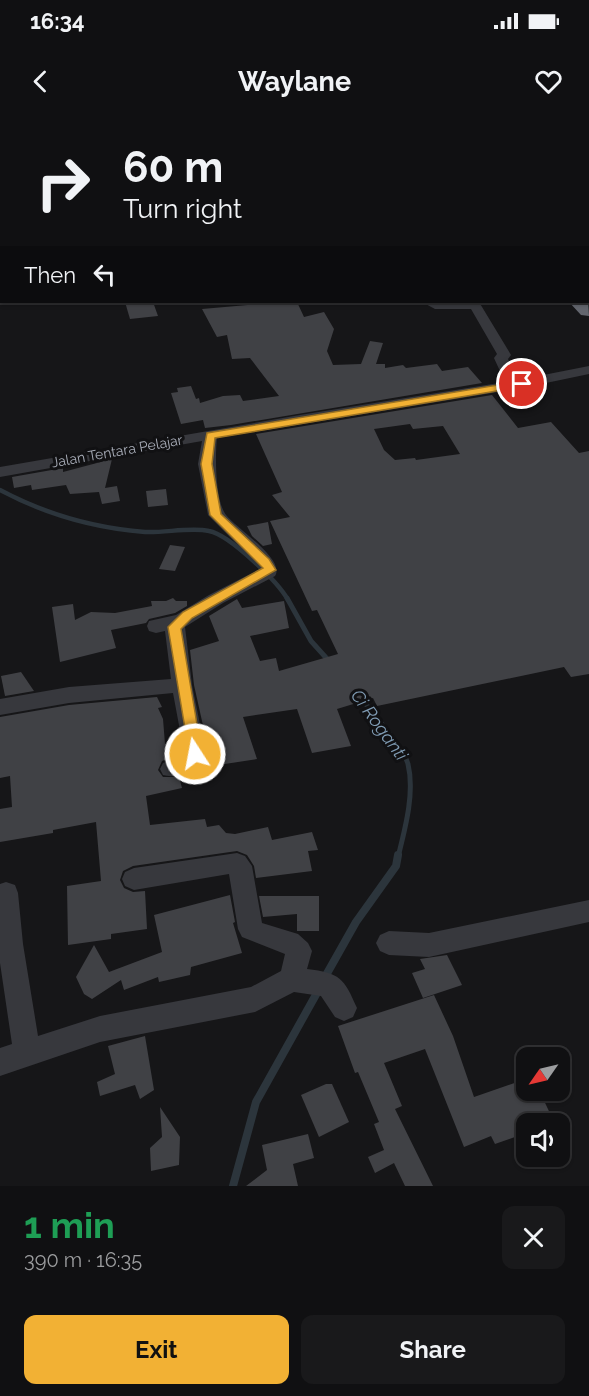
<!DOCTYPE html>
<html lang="en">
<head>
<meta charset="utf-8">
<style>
	body { margin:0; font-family:Raleway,sans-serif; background:#19191b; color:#f1f3f6; height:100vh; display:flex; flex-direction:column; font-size:22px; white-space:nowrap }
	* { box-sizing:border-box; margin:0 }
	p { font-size:20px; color:#9c9d9f }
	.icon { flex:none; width:33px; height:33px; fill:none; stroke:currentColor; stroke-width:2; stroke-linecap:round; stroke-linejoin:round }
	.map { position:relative; height:1066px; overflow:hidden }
	.panel { display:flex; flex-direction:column; background:#101012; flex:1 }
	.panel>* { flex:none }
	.top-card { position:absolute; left:0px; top:0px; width:590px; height:183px; box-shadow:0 2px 4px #0004,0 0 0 2px #303032; background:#101012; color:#f1f3f6; overflow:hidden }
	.needle { width:39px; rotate:236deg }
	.tools { position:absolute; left:516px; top:927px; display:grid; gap:12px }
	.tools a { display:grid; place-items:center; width:54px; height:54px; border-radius:12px; background:#101012; box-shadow:0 2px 4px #0004,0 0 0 2px #303032; font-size:30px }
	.pin { position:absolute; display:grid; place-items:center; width:51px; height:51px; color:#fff; margin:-26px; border:3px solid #fff; border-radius:50%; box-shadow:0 2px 6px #0007 }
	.me { position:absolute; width:66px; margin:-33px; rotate:349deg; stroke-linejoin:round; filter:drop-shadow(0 0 4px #0008) }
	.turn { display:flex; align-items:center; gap:21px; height:126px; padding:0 24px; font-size:27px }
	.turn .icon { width:78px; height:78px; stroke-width:2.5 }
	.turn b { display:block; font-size:42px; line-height:51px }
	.then { display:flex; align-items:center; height:57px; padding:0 24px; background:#0003; gap:12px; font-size:22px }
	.round { display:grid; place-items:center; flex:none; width:63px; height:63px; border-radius:12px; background:#19191b }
	.head { display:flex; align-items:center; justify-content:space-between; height:102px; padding:0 24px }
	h1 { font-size:36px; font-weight:700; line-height:45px; color:#1e9e55 }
	.primary-button { display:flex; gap:12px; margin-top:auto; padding:12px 24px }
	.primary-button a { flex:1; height:69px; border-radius:12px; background:#f2b134; color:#111; font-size:24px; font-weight:700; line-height:69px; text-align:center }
	.primary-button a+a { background:#19191b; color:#f1f3f6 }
	.status { display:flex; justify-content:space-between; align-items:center; height:42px; padding:0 30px; background:#101012; direction:ltr }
	.status svg { height:16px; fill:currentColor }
	header { display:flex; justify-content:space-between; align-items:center; height:78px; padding:0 24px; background:#101012; font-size:27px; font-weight:700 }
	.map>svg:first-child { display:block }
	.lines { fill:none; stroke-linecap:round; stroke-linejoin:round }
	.stream-far2 { stroke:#2c353c; stroke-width:4.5 }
	.stream-far1 { stroke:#2c353c; stroke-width:5 }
	.stream { stroke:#2c353c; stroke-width:8 }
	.building { fill:#404145; fill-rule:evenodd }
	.street { fill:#37383d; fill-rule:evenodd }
	.highway { fill:#63666e; fill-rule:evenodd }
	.route { fill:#f2b134; stroke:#9d7322; stroke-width:1.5 }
	.labels { text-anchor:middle; stroke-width:6; stroke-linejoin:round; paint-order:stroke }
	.far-street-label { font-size:14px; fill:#a8adb8; stroke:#111113 }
	.water-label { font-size:18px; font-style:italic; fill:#7f9bb3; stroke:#111113 }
</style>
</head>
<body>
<div class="status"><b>16:34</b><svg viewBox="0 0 49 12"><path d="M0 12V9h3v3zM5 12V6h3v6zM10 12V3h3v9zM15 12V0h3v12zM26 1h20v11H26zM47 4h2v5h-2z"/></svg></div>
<header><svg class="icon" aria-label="back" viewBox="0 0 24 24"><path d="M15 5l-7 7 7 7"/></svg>Waylane<svg class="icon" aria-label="heart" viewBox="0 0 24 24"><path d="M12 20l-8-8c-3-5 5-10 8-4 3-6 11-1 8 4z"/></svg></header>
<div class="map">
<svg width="589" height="1066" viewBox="0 0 589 1066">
	<rect width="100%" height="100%" fill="#161618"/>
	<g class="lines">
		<path class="stream-far2" d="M 0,370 C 45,394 94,408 145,412 C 165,413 191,407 209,411 C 230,415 278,462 288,480"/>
		<g class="stream-far1">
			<polyline points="287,478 311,521 329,541"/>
			<path d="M 359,576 C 370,589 405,631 408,644 C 415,673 405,709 398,737"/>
		</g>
		<g class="stream">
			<polyline points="325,857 356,802 396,746 398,735"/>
			<polyline points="233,1066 256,982 318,871"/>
		</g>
	</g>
	<g class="building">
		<polygon points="125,182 153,182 158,196 130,199"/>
		<polygon points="283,182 297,182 304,197 324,192 334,209 327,231 333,245 361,244 370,221 383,223 376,244 385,244 385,248 403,245 406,248 437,244 442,251 468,247 482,263 231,305 205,308 203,300 181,304 171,273 178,272 177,268 191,266 196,279 199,278 200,283 223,276 240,275 243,281 279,276 250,238 232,239 227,215 217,217 202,189"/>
		<path d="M 492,275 L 518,308 L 551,302 L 579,333 L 589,331 L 589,554 L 571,557 L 564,547 L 377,586 L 373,578 L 337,589 L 351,626 L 312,633 L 297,589 L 243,597 L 257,639 L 212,646 L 194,565 L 190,530 L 219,521 L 209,496 L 237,479 L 242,488 L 284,481 L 289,508 L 250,516 L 260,541 L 276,538 L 279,551 L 338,534 L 317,490 L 312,491 L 270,401 L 290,397 L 272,375 L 282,372 L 256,314 ZM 410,304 L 413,309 L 443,306 L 460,334 L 416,340 L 415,338 L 395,340 L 384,330 L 374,309 Z"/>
		<polygon points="112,339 105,368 117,366 120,381 102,384 99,372 70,374 66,365 32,370 31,365 14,368 12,357 63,348 63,352"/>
		<polygon points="166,369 168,385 148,387 146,371"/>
		<polygon points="268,402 272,424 263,426 252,416 247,406"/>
		<polygon points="170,425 185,427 175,451 159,449"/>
		<polygon points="173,478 176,481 187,481 187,486 175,493 149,499 146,503 111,510 116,528 60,542 52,487 73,484 75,500 91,492 115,493 152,486 151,481 166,481"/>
		<polygon points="21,552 34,571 5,576 1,556"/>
		<polygon points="157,577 162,587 158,588 163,599 165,624 172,622 175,636 162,641 158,650 163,657 179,657 182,668 146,676 150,705 205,699 207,707 219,705 226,713 235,714 268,707 272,720 312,712 318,730 308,731 312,751 256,758 254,746 247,735 237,731 133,746 123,751 120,760 124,768 133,772 145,771 147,809 111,814 111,819 68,825 67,766 101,761 96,702 53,710 53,713 0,722 0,689 12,687 10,656 0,658 0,597 69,585"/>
		<polygon points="230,775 235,802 233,803 242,833 191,847 190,855 159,862 158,857 124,870 121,860 92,879 84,874 76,857 94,825 109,852 162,832 154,795"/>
		<polygon points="259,776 319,776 319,811 297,811 297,794 263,797"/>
		<polygon points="447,835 462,865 423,878 412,853 425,849 420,839"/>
		<polygon points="434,875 453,916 474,977 526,959 526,970 539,970 555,1004 526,1004 526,1013 495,1024 491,1016 464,1027 425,929 384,943 402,986 395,989 433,1066 405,1066 394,1043 375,1053 368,1037 384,1030 374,1004 379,1002 358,952 355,953 338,906"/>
		<polygon points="145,916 154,970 140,979 135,965 100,976 97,962 115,954 108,926"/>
		<polygon points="326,964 332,964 349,1002 319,1017 301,975"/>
		<polygon points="160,987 180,1017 179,1045 151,1051 150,1028 162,1017"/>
		<polygon points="308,1014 314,1038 293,1044 298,1066 246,1066 267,1050 262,1025"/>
	</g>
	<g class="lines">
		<g class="street">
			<polygon points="58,0 115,0 57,2"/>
			<polygon points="495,0 525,0 524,2"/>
			<polygon points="0,1 3,2 2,7 0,7"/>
			<rect x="588" y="110" width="1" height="6"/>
			<path d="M 422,182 L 479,182 L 511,235 L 508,239 L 518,260 L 589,246 L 589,254 L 522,268 L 217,318 C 215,335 215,381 226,395 C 236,408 286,440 275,456 L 223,483 L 185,507 L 192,565 L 206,634 C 198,648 180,660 163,655 L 160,649 L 163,643 L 180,636 L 184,632 L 173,573 L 69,583 L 0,595 L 0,579 L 69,567 L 171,559 L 165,511 L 156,513 L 149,511 L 147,506 L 149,501 L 176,495 L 209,475 L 260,449 L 260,447 L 208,395 L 198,344 L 202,321 L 0,357 L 0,347 L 300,295 L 505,262 L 494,238 L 497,234 L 471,189 L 435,189 Z"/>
			<path d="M 237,733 L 245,736 L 252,746 L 262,803 L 298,814 L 308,823 L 312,831 L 307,849 C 340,853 344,858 357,888 L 353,897 L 344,901 L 335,897 L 321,876 L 294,872 L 255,892 L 100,922 L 0,956 L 0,928 L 12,924 L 0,843 L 0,764 L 6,762 L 15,765 L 18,773 L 23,824 L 38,916 L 100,896 L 251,867 L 281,851 L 285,834 L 242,817 L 238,809 L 229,754 L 134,770 L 125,766 L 122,759 L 125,752 L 134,748 Z"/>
			<polygon points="589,780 589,802 429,837 389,835 380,831 376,823 380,815 389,811 429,813"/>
		</g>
		<g class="highway">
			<polygon points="344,0 359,0 360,2 345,2"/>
			<polygon points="588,179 589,196 581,195 569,182 588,182"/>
		</g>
	</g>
	<polygon class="route" points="522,261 526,262 526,266 215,318 212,344 221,394 269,439 276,450 192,498 181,509 202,634 200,638 190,638 168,507 183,492 263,448 210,395 201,344 207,313"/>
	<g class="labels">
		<g class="far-street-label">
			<text transform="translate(117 331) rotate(-10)" y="5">Jalan Tentara Pelajar</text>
		</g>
		<g class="water-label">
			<text transform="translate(379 605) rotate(54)" y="6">Ci Roganti</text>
		</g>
	</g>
</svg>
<div class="tools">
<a><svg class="needle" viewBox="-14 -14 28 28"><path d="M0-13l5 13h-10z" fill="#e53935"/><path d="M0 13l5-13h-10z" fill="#9c9d9f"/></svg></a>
<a><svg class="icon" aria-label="sound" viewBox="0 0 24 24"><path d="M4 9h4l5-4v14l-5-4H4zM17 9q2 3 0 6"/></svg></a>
</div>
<div class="pin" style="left:522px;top:264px;background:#d93025"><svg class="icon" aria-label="arrive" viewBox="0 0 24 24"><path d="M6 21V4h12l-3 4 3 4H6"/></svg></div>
<svg class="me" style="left:195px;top:634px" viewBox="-20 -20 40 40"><circle r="17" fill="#f2b134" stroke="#fff" stroke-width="3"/><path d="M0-11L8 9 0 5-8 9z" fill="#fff"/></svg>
<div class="top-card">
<div class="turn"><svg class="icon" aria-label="right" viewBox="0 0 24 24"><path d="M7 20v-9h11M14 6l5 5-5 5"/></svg><div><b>60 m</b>Turn right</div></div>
<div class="then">Then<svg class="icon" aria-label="left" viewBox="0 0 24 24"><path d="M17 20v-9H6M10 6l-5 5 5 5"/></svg></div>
</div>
</div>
<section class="panel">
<div class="head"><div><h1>1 min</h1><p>390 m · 16:35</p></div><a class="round"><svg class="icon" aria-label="close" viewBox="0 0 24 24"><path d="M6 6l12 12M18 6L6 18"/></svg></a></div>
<div class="primary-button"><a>Exit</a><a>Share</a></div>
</section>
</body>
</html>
